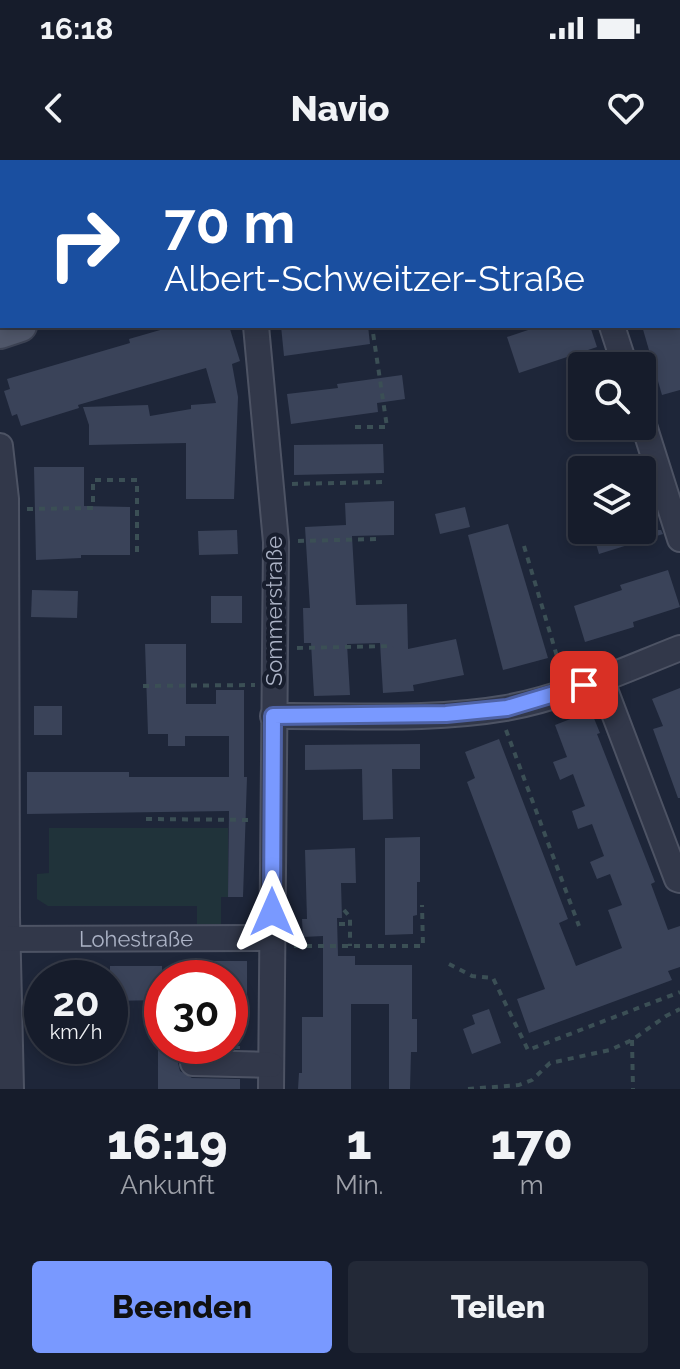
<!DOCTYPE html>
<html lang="de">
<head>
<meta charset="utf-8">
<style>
	body { margin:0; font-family:Raleway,sans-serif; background:#232937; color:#f1f3f6; height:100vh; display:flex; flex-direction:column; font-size:30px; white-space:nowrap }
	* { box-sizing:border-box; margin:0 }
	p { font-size:26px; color:#9ea1a9 }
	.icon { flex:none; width:44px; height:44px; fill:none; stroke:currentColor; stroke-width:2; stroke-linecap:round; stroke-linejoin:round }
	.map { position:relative; height:929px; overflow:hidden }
	.drawer { display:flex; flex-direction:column; background:#161c2b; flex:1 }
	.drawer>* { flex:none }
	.banner { position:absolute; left:0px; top:0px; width:680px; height:168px; box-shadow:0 4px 12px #0003,0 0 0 2px #353a47; background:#1a4fa0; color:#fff; overflow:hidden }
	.controls { position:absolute; left:568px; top:192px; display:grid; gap:16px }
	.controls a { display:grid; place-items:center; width:88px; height:88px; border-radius:8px; background:#161c2b; box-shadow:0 4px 12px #0003,0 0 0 2px #353a47; font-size:40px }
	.speed { position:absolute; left:24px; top:800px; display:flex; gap:16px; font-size:40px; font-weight:700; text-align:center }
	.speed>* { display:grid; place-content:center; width:104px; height:104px; border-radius:50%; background:#161c2b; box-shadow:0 4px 12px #0003,0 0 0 2px #353a47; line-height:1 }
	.speed small { font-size:20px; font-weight:400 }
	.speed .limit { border:12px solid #d22; background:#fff; color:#111 }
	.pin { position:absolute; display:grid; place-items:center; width:68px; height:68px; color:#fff; margin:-34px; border-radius:16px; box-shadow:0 4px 12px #0006 }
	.me { position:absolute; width:88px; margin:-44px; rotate:0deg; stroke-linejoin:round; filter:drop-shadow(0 0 6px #0008) }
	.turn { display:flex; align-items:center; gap:28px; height:168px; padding:0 32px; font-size:36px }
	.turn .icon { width:104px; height:104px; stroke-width:2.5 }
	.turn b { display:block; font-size:56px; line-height:68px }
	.eta { display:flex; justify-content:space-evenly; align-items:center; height:136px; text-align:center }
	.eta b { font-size:48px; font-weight:800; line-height:56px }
	.button { display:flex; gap:16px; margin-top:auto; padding:16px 32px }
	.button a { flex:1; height:92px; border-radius:8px; background:#7999ff; color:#111; font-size:32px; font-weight:800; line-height:92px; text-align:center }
	.button a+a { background:#232937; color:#f1f3f6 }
	.status { display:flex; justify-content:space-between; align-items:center; height:56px; padding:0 40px; background:#161c2b; direction:ltr }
	.status svg { height:22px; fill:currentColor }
	header { display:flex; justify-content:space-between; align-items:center; height:104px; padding:0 32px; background:#161c2b; font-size:36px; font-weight:800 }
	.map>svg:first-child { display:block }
	.green { fill:#20333a }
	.building { fill:#3a4359 }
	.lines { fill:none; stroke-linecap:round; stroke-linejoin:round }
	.minor-casing { stroke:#4d5364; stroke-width:28 }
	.major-casing { stroke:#3c4253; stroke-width:34 }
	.path { stroke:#3b4f55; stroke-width:4; stroke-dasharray:6 6; stroke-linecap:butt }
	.minor { stroke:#32384a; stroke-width:24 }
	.major { stroke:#50576a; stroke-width:30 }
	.route-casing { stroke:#4f63a6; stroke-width:20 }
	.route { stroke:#7999ff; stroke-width:14 }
	.labels { text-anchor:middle; stroke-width:8; stroke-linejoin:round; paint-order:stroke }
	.street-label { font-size:22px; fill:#acb3c6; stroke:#181e2e }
</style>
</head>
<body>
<div class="status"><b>16:18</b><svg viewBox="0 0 49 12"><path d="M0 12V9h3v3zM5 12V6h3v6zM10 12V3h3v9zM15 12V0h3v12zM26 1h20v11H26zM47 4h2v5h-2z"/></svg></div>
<header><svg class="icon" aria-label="back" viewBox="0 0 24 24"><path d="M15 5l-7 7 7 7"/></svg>Navio<svg class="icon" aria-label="heart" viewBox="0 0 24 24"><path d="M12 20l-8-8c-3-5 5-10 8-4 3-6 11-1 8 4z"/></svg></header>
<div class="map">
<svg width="680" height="929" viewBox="0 0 680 929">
	<rect width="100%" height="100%" fill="#1e2639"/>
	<polygon class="green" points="49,668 228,668 228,737 221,737 221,764 197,764 197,746 48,746 37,739 37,714 49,713"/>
	<g class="building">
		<polygon points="174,166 229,166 240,201 232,204 238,237 234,339 186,339 186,283 89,285 89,265 83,247 148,245 150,256 191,249 191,245 216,243 206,208 78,245 79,248 21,266 17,254 12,256 4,231 10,229 7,219 130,183 129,179"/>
		<polygon points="281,166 368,166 370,184 284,196"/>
		<polygon points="540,166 590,166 597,187 519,213 507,177"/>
		<polygon points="642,166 680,166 680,230 662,235"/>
		<polygon points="402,215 405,239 377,243 378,252 291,264 287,234 338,228 337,224"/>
		<polygon points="383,284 384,313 294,315 294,285"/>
		<polygon points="34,307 84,307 84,346 130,347 130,395 81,395 81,398 36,400"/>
		<polygon points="394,341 394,375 352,376 356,445 407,444 408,489 456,479 464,515 413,525 414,531 383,533 380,483 347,484 350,535 314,536 311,483 304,483 303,448 310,448 305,367 346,365 345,343"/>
		<polygon points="465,347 470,367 440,374 435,354"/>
		<polygon points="508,364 548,498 503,510 468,375"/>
		<polygon points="237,370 238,394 199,395 198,371"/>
		<polygon points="592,370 661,370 663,374 599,394"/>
		<polygon points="668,410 680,447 633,462 634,467 585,482 574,446 622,430 620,425"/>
		<polygon points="32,430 78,431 77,458 31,457"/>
		<rect x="211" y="436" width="31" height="27"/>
		<polygon points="145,484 186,484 186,544 216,544 216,530 244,530 244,617 247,617 243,737 228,737 229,651 27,654 27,612 129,612 129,617 229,617 229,576 185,576 185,586 168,586 168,574 148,574"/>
		<polygon points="680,528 680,638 678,638 653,569 663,566 652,539"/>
		<rect x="34" y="546" width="28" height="29"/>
		<polygon points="591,551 600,573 597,574 655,722 651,724 668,770 680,766 680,807 668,811 672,820 529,873 517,839 545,829 467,622 475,618 465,592 499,579 568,759 559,763 576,806 622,788 608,750 622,745 610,714 597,719 590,702 604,696 592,664 578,669 572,651 585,646 573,614 560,620 553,602 567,597 555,565"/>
		<polygon points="420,584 420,609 392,609 393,659 363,660 362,609 305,610 305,585"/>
		<polygon points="420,677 420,722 417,722 417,755 413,756 413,774 385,775 385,678"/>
		<polygon points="355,688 356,723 341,723 342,758 337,758 338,796 355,796 355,805 412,805 412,859 417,859 417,892 411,892 410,929 389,929 389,844 351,844 351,929 298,929 299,913 302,913 302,857 323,857 323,776 303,777 302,759 307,759 305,690"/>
		<polygon points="208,801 247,801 247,840 230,840 230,818 208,818"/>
		<polygon points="110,806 162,806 162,840 110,841"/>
		<polygon points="489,849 501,883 472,894 463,869 475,864 472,855"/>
		<polygon points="158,886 240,886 240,889 187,890 180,896 178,903 180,911 192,918 240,919 240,929 158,929"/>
	</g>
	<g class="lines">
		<defs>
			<g id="minor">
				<polyline points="560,0 560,2"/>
				<polyline points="256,166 276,382 271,929"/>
				<polyline points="612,166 625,206"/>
				<polyline points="642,259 680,379"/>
				<polyline points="0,286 6,339 7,757 11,929"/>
				<polyline points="601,519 677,719 680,720"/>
				<path d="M 273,556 C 350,555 430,561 506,548 C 566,537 624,510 680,488"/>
				<path id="s1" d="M 0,779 L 272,778"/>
				<polyline points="193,903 271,905"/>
			</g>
			<g id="major">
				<polyline points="389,2 391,0"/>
				<polyline points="0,173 21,166"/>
			</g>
		</defs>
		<use href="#minor" class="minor-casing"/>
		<use href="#major" class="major-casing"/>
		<g class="path">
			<polyline points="58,0 59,2"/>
			<polyline points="252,0 253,2"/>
			<polyline points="289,0 289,2"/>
			<polyline points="334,1 334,2"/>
			<polyline points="355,267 387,267 372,166"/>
			<polyline points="292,324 382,322"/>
			<polyline points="27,349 93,348 93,320 137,320 137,393"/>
			<polyline points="298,381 377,379"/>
			<polyline points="524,386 562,513"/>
			<polyline points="297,488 393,486"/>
			<polyline points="143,526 255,525"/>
			<polyline points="506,570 579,766"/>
			<polyline points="146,659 252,660"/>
			<polyline points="344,750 350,757 350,786"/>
			<polyline points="339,764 350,764"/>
			<polyline points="294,786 423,786 422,745"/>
			<polyline points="449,804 472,816 493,818 528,890 680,832"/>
			<polyline points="110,847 133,846"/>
			<polyline points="29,848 42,847"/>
			<polyline points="632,880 633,929"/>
			<polyline points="468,929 519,925 532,920 550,903 610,890 632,880 666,856 680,849"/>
		</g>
		<use href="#minor" class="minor"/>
		<use href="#major" class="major"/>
	</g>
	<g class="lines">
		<defs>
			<polyline id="route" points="272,752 273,556 446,554 507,548 584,525"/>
		</defs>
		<use href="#route" class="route-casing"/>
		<use href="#route" class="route"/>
	</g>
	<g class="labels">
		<g class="street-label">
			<text transform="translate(274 451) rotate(-90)" y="8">Sommerstraße</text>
			<text dy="8" stroke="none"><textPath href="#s1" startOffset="136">Lohestraße</textPath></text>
		</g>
	</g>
</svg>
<div class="controls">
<a><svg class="icon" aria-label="search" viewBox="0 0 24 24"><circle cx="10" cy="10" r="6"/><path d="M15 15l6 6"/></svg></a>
<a><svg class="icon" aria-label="layers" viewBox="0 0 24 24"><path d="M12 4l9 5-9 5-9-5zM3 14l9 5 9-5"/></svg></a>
</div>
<div class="speed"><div>20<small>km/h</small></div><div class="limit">30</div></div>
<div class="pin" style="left:584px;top:525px;background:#d93025"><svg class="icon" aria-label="arrive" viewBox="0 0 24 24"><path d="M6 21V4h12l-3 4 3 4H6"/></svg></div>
<svg class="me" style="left:272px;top:752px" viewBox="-20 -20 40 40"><path d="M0-17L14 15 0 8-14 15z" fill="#7999ff" stroke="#fff" stroke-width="4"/></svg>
<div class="banner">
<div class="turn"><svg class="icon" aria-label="right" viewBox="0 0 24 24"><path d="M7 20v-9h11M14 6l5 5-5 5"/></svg><div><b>70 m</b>Albert-Schweitzer-Straße</div></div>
</div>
</div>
<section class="drawer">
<div class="eta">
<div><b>16:19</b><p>Ankunft</p></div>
<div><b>1</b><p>Min.</p></div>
<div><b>170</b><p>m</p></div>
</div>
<div class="button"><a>Beenden</a><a>Teilen</a></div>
</section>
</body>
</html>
